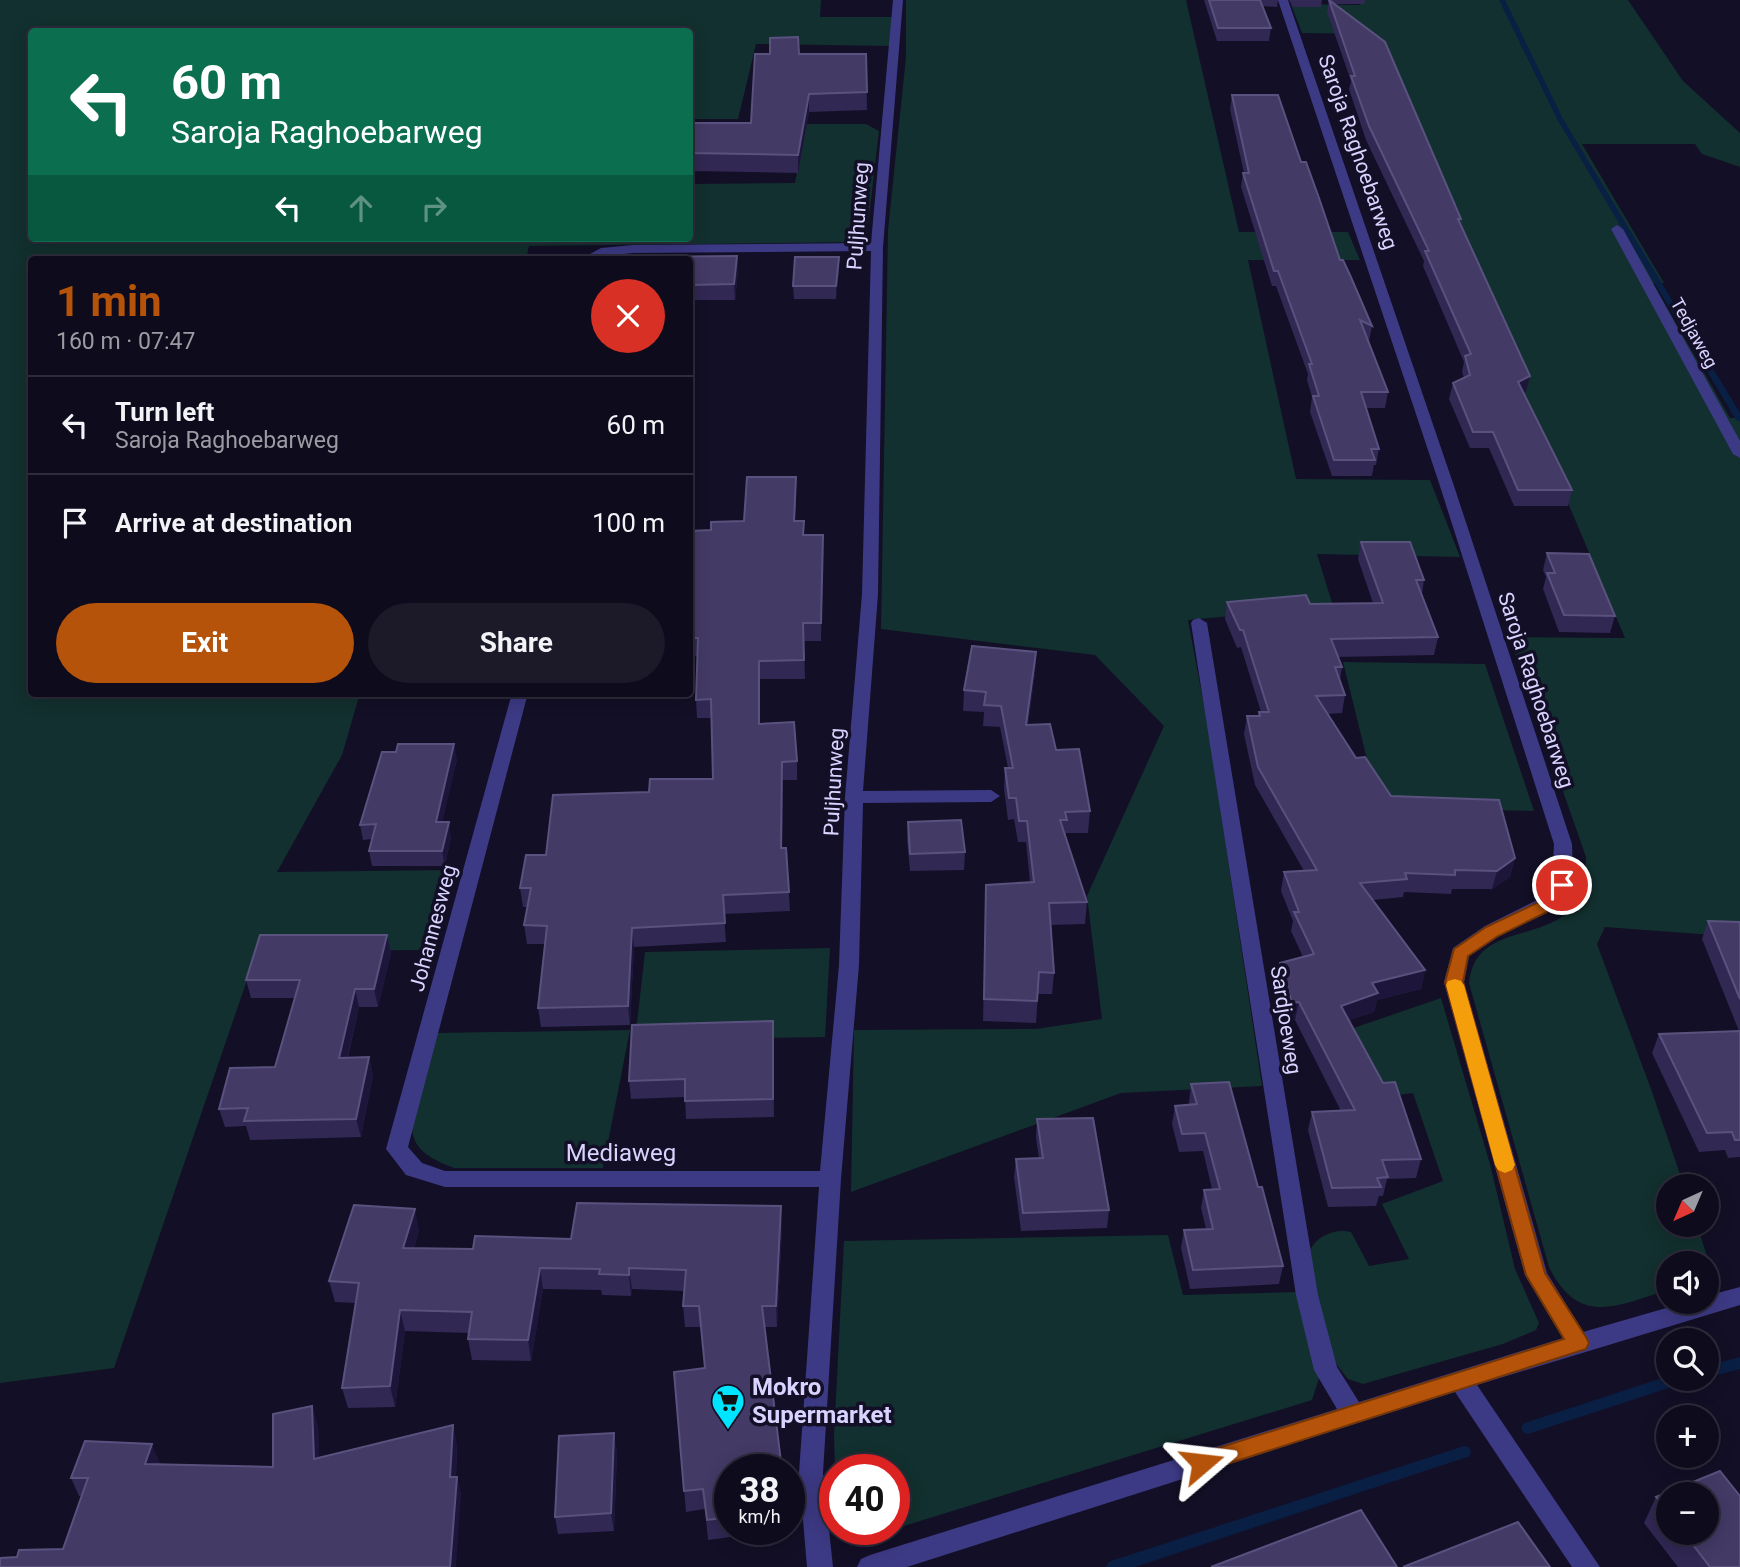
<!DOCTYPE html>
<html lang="en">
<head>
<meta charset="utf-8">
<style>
	body { margin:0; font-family:Roboto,sans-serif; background:#1c1929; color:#f1f3f6; height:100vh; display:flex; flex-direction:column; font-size:26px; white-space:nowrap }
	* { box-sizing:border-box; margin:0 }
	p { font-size:23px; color:#9b9ba3 }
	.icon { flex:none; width:38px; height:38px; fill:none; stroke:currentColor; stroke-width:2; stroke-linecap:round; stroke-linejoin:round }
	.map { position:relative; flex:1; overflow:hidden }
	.drawer { position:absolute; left:28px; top:256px; width:665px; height:441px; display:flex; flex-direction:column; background:#0e0b1c; border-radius:7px; box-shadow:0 4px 18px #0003,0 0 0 2px #2e2b3b }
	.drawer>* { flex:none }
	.hud { position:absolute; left:28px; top:28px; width:665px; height:214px; border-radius:7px; box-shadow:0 4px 18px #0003,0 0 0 2px #2e2b3b; background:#0b6e4f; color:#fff; overflow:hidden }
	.needle { width:46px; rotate:224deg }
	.controls { position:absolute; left:1656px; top:1174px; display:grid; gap:14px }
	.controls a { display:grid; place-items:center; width:63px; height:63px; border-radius:50%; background:#0e0b1c; box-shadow:0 4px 18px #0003,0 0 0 2px #2e2b3b; font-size:35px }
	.speed { position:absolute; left:714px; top:1454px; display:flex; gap:14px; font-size:35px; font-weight:700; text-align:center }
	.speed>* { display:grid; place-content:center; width:91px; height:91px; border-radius:50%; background:#0e0b1c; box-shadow:0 4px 18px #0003,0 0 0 2px #2e2b3b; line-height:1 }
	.speed small { font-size:18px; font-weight:400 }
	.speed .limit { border:10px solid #d22; background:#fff; color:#111 }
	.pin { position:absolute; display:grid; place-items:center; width:60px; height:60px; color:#fff; margin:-30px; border:4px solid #fff; border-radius:50%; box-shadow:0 2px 7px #0007 }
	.me { position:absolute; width:77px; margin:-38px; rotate:73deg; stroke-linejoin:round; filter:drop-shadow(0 0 5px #0008) }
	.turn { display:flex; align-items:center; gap:24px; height:147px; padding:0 28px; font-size:32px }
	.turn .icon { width:91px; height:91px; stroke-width:2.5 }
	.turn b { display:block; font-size:49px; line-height:60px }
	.lanes { display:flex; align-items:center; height:66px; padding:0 28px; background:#0003; justify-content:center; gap:35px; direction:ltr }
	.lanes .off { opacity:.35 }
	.round { display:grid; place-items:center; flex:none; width:74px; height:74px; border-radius:37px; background:#1c1929 }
	.head { display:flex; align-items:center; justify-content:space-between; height:119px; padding:0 28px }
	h1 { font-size:42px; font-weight:700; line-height:52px; color:#b45309 }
	.primary-button { display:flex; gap:14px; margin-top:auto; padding:14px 28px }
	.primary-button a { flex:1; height:80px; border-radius:42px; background:#b45309; color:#fff; font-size:28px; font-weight:700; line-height:80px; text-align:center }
	.primary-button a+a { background:#1c1929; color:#f1f3f6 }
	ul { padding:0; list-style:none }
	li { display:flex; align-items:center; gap:21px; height:98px; padding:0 28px; border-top:2px solid #2e2b3b }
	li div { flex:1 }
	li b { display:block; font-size:26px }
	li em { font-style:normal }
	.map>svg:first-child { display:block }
	.green { fill:#12302f }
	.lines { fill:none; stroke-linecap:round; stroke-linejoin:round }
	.stream { fill:#0a1f44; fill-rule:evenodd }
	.minor { fill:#3d3a85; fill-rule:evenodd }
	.wall { fill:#312854; fill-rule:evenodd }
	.shaded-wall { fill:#1d163a }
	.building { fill:#433a66; stroke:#5a527e; stroke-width:2 }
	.route { fill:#b45309; stroke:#753606; stroke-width:2 }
	.slow { fill:#f59e0b }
	.labels { text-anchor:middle; stroke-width:7; stroke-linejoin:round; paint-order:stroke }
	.far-street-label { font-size:18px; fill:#d9d4ff; stroke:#130f26 }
	.street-label { font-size:21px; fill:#d9d4ff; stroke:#130f26 }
	.near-street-label { font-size:24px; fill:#d9d4ff; stroke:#130f26 }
	.near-poi-label { font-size:24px; font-weight:bold; fill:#d9d4ff; stroke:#130f26; text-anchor:start }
</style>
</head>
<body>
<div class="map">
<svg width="1740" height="1567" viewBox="0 0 1740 1567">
	<rect width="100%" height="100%" fill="#130f26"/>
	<g class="green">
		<polygon points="0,0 821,0 820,17 892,17 890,46 756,44 738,119 690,119 690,32 32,32 32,238 690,238 690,184 795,183 806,124 866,124 879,131 866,242 529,246 526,259 32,259 32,693 360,693 342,755 277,872 451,870 437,950 257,951 114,1368 0,1383"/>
		<polygon points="906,0 1186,0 1239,232 1348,232 1360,260 1248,260 1296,479 1430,480 1460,557 1317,554 1333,606 1188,620 1208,727 1262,1086 1121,1093 851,1192 854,1030 1036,1029 1102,1019 1087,896 1164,726 1095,655 881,629 888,230 906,57"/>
		<path d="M 1359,0 L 1628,0 L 1683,81 L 1740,133 L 1740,167 L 1702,154 L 1695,144 L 1582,144 L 1664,283 L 1653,283 L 1730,418 L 1740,418 L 1740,937 L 1605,927 L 1597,944 L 1651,1089 L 1684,1186 L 1668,1186 L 1668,1225 L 1697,1225 L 1713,1275 L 1706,1278 L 1706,1264 L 1668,1264 L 1668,1290 C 1616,1306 1579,1327 1549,1267 L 1469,983 C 1475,922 1546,944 1575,904 C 1584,890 1585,873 1586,857 L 1509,637 L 1625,638 L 1474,280 L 1374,34 L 1302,33 L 1291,4 L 1360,5 Z"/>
		<polygon points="1343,662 1485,664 1534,811 1379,808"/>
		<polygon points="830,948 825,1037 635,1040 645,952"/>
		<path d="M 1441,998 L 1490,1164 L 1515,1269 L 1539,1323 L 1536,1330 L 1503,1344 L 1363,1384 L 1348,1379 L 1329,1355 L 1309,1252 C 1316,1236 1334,1228 1351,1232 L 1369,1266 L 1409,1259 L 1382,1204 L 1443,1181 L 1413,1093 L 1381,1097 L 1339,1033 Z"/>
		<path d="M 630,1030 L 603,1168 L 454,1168 C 434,1160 414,1152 412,1129 L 435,1033 Z"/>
		<polygon points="1168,1235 1183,1295 1298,1292 1319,1378 1312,1400 894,1529 894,1470 835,1470 834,1436 844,1241"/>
	</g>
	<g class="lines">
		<g class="stream">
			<polygon points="1499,0 1505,0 1563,119 1740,413 1740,422 1736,420 1557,119"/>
			<polygon points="1740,1357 1740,1369 1706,1378 1706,1366"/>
			<polygon points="1668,1376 1668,1379 1685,1379 1683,1383 1678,1385 1528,1434 1523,1432 1521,1428 1523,1424 1528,1422"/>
			<polygon points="1464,1446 1469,1447 1471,1452 1469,1457 1464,1458 1135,1567 1106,1567 1109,1562 1114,1560"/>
		</g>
		<g class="minor">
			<polygon points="893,0 903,0 883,247 878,594 863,791 991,790 1000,796 991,802 863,803 859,965 841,1179 823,1473 833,1567 807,1567 799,1473 819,1187 445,1187 406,1175 386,1149 512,693 528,693 408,1147 422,1163 445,1171 820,1171 839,965 845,797 862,594 871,251 633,253 581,259 601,248 633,245 871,243"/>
			<path d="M 1278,0 L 1288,0 L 1453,483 L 1572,844 C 1575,900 1557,906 1511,929 C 1496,937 1483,947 1469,956 L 1464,982 L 1547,1273 L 1583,1332 L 1687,1302 L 1706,1302 L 1706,1296 L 1740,1287 L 1740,1305 L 1477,1385 L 1600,1567 L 1572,1567 L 1455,1392 L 907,1567 L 857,1567 L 861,1559 L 870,1555 L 1337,1409 L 1314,1370 L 1296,1295 L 1191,623 L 1193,620 L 1199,618 L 1207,623 L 1318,1295 L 1337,1367 L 1359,1402 L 1563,1338 L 1525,1275 L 1444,982 L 1453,948 L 1485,926 L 1541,898 L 1552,882 L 1554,844 L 1439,483 Z"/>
			<polygon points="1617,225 1623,229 1740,441 1740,458 1733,454 1611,229"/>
		</g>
	</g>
	<g class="wall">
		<polygon points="1204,0 1278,0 1277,7 1262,6 1271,28 1269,41 1217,41"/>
		<polygon points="1289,0 1322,0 1321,7 1293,7"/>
		<polygon points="1329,0 1365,0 1364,4 1335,4 1461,219 1460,224 1526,392 1524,393 1572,490 1568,506 1514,506 1489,448 1470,448 1449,399 1453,383 1464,378 1462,372 1464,362 1423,266 1424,261 1366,140 1349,89 1351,81 1327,12"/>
		<polygon points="799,54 866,54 867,110 809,112 798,173 690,171 690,123 751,123"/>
		<polygon points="1232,95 1301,162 1340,260 1372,326 1369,341 1368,341 1388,392 1385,408 1366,408 1379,449 1376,465 1374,465 1372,476 1332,476 1310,412 1312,397 1307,380 1308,374 1276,286 1272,286 1241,187 1243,173 1244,173 1230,109"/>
		<polygon points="737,256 738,271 735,300 690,300 690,259"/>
		<polygon points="839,269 836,299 794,299 793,286"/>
		<polygon points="796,494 795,521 804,535 823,552 821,641 804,641 805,679 759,679 760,724 797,761 797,780 783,780 782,848 786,848 790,911 724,914 726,942 634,947 630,1025 541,1027 538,1008 545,944 527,944 524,925 528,907 523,907 520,888 546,855 649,792 713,779 712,718 697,718 696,700 697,656 690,656 690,531 711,530 744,521"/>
		<polygon points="1361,542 1424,580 1422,594 1438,637 1434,655 1338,657 1342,667 1340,680 1345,695 1342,713 1327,714 1356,758 1391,796 1515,858 1510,877 1492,889 1452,889 1451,894 1404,892 1403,897 1373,900 1425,970 1421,989 1377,1000 1374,1012 1349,1020 1421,1159 1416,1178 1387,1179 1383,1196 1379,1196 1376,1206 1328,1207 1308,1130 1312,1112 1341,1111 1295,1020 1289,1022 1276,982 1280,963 1303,957 1291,931 1293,921 1281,891 1284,872 1304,871 1255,785 1244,734 1247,716 1258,716 1259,712 1261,712 1241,647 1237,648 1225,619 1227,602 1310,604 1373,603 1358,559"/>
		<polygon points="1547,553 1615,616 1610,633 1559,632 1543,589 1546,577 1543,570"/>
		<polygon points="1036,652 1035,673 1028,725 1056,750 1090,811 1088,833 1066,833 1066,836 1087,902 1085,924 1051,925 1054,973 1052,994 1038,994 1036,1023 983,1021 986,885 1030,882 1026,842 1018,842 1014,819 1008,820 1004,789 1005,768 1008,768 1000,727 983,726 984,712 963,711 964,690"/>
		<polygon points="400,693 488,693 486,699 401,697"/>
		<polygon points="457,759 442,822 451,837 445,866 372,866 369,851 372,839 363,840 360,825"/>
		<polygon points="908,822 965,852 964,870 910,871 907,839"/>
		<polygon points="1708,921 1740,922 1740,1157 1728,1158 1725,1150 1699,1152 1652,1053 1659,1034 1739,1031 1702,939"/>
		<polygon points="387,935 391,953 378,1007 359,1007 348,1057 369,1057 373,1075 361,1137 250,1140 246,1126 225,1127 219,1109 275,1067 295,998 251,998 246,980"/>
		<polygon points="773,1021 774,1117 686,1119 685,1097 631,1099 629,1081"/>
		<polygon points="1191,1084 1258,1187 1283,1266 1279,1284 1190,1289 1181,1248 1184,1230 1206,1229 1201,1208 1204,1190 1212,1189 1203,1151 1179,1152 1172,1124 1175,1106 1189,1105 1189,1102"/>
		<polygon points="1037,1119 1109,1210 1107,1228 1021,1231 1014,1177 1016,1159 1039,1158 1036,1138"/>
		<polygon points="782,1227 777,1327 765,1327 730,1470 730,1530 753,1530 753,1534 708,1540 705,1509 686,1512 674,1372 705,1368 701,1327 685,1327 683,1306 684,1291 632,1289 631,1296 602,1295 601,1290 543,1289 531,1361 472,1360 468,1339 469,1333 405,1331 395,1407 348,1408 342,1388 356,1303 335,1302 329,1281 419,1230 414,1248 473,1249 571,1239"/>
		<polygon points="318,1425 319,1458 457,1444 456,1477 457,1477 461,1495 17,1557 63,1549 82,1496 79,1496 71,1478 160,1463 159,1465 273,1467"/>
		<polygon points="617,1451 614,1531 558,1534 555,1517"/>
		<path d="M 1720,1471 L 1740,1496 L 1740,1567 L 1678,1567 L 1644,1523 L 1656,1497 ZM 1668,1494 L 1706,1494 L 1706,1533 L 1668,1533 Z"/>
	</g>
	<g class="shaded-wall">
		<polygon points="809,94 809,112 798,173 798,155"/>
		<polygon points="737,256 738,271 735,300 734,284"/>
		<polygon points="839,257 839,269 836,299 836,286"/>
		<polygon points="1530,376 1526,392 1515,397 1518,382"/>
		<polygon points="823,535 823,552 821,641 821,623"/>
		<polygon points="1036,652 1035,673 1025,746 1026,725"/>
		<polygon points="454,744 457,759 439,837 436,822"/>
		<polygon points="782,762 783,780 782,867 781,848"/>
		<polygon points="449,822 451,837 445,866 442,851"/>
		<polygon points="1515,858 1510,877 1492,889 1497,871"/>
		<polygon points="632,928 634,947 630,1025 628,1006"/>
		<polygon points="387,935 391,953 378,1007 374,989"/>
		<polygon points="1425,970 1421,989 1377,1000 1374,1012 1337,1024 1341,1006 1372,983"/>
		<polygon points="355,989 359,1007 343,1076 339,1058"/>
		<polygon points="1299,1002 1295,1020 1289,1022 1292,1003"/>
		<polygon points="369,1057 373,1075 361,1137 356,1119"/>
		<polygon points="781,1206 782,1227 777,1327 776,1306"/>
		<polygon points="415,1209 419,1230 408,1269 403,1248"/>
		<polygon points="540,1268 543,1289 531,1361 528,1340"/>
		<polygon points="629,1268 632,1289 631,1296 629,1275"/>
		<polygon points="400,1310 405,1331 395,1407 390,1386"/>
		<polygon points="312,1406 318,1425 320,1478 314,1459"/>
		<polygon points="453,1425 457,1444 455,1495 450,1477"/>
		<polygon points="614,1433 617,1451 614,1531 611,1513"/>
		<polygon points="152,1444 160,1463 153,1483 145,1464"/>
		<polygon points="457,1477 461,1495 456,1567 450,1567"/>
	</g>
	<g class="building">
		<polygon points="1209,0 1260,0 1271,28 1218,28"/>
		<polygon points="1329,0 1385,42 1461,219 1458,219 1530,376 1518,382 1572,490 1518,490 1493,432 1473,432 1453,383 1470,375 1465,356 1471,354 1425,251 1429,251 1369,126 1351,76 1355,76"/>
		<polygon points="798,37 799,54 866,54 867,92 809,94 798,155 690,153 690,123 751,123 755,54 770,54 770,38"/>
		<polygon points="1232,95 1278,95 1301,162 1306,162 1319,198 1340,260 1343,260 1350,275 1372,326 1360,320 1388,392 1361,392 1379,449 1371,449 1375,460 1334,460 1313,396 1319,396 1309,364 1312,364 1278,271 1274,271 1243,173 1249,173"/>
		<polygon points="737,256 734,284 690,285 690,259 527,259 528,258"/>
		<polygon points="795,257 839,257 836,286 793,286"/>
		<polygon points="747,477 796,477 794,521 804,521 803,535 823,535 821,623 803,623 804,660 759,661 759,724 794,722 797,761 782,762 781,848 786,848 789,892 723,895 725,923 632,928 628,1006 538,1008 547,926 524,925 531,888 520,888 526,855 546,855 553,795 649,792 650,779 713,779 711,699 696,700 698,638 690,638 690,531 711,530 711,522 744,521"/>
		<polygon points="1361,542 1410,542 1424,580 1416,580 1438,637 1331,639 1342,667 1335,667 1345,695 1316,696 1356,758 1365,757 1391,796 1499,800 1515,858 1497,871 1455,870 1455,875 1405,873 1407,879 1360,883 1425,970 1372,983 1378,993 1341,1006 1383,1083 1395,1082 1421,1159 1382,1160 1388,1177 1377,1178 1381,1187 1332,1188 1312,1112 1355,1110 1299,1002 1292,1003 1280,963 1314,954 1294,912 1299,912 1284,872 1317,870 1258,767 1247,716 1260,716 1259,712 1269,712 1243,630 1240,630 1227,602 1306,595 1310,604 1383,603"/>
		<polygon points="1547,553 1589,554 1615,616 1564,615 1547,573 1555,573"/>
		<polygon points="972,646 1036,652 1026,725 1050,724 1056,750 1079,749 1090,811 1065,812 1067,820 1060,820 1087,902 1049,903 1054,973 1039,972 1037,1001 984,999 986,885 1034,882 1027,821 1019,821 1016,798 1009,798 1005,768 1013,768 1001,706 984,705 986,692 964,690"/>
		<polygon points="398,744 454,744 436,822 449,822 442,851 369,851 376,824 360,825 382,752 396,752"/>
		<polygon points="961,820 965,852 910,854 908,822"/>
		<polygon points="1708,921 1740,922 1740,999"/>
		<polygon points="260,935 387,935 374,989 355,989 339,1058 369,1057 356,1119 244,1121 248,1108 219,1109 230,1068 275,1067 300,980 246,980"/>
		<polygon points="773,1021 773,1099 685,1101 685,1079 629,1081 632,1025"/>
		<polygon points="1740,1031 1740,1140 1735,1140 1732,1132 1707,1133 1659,1034"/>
		<polygon points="1229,1082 1258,1187 1262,1187 1283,1266 1193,1270 1184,1230 1213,1229 1204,1190 1220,1189 1205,1133 1182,1134 1175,1106 1197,1104 1191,1084"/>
		<polygon points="1093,1118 1109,1210 1023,1213 1016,1159 1043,1158 1037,1119"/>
		<polygon points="577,1203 781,1206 776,1306 762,1306 782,1470 730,1470 730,1517 707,1520 703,1489 684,1491 674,1372 705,1368 699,1306 683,1306 686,1270 629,1268 629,1275 599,1274 600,1269 540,1268 528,1340 468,1339 472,1312 400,1310 390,1386 342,1388 359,1283 329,1281 354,1205 415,1209 403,1248 473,1249 475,1236 571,1239"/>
		<polygon points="312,1406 314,1459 453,1425 450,1477 457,1477 450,1567 0,1567 0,1558 17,1557 19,1550 63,1549 88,1478 71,1478 85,1441 152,1444 145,1464 273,1467 273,1414"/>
		<polygon points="614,1433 611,1513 555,1517 559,1436"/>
		<polygon points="1720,1471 1740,1496 1740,1567 1710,1567 1684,1533 1706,1533 1706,1494 1668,1494 1668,1512 1656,1497"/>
		<polygon points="1361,1510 1397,1567 1211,1567"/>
		<polygon points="1518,1522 1550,1567 1403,1567"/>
	</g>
	<polygon class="route" points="1562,879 1570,885 1553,909 1498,936 1468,956 1463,982 1545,1273 1586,1337 1589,1343 1586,1349 1202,1472 1194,1470 1191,1463 1194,1456 1202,1453 1564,1339 1526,1275 1445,982 1454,949 1486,927 1541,901 1556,881"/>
	<polygon class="slow" points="1455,979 1461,981 1464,985 1515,1165 1512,1170 1505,1173 1498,1170 1495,1165 1446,985 1448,981"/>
	<defs>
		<symbol id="supermarket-pin" viewBox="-11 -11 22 30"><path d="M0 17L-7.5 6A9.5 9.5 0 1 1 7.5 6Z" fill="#00e5ff" stroke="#130f26"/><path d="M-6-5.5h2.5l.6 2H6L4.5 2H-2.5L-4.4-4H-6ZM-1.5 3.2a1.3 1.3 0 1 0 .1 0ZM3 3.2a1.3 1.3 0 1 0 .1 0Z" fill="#111"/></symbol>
	</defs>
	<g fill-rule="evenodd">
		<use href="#supermarket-pin" x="709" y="1382" width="38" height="52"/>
	</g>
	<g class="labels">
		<g class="far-street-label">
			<text transform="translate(1694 333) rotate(61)" y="6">Tedjaweg</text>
		</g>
		<g class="street-label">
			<text transform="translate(1358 152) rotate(71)" y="7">Saroja Raghoebarweg</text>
			<text transform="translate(858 216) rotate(-86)" y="7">Puljhunweg</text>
			<text transform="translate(1536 690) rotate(72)" y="7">Saroja Raghoebarweg</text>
			<text transform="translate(834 782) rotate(-87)" y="7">Puljhunweg</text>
			<text transform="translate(433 928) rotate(-75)" y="7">Johannesweg</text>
			<text transform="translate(1286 1020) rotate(81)" y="7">Sardjoeweg</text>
		</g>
		<g class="near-street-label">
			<text x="621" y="1161">Mediaweg</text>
		</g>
		<g class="near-poi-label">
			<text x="752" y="1395">Mokro<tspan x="752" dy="28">Supermarket</tspan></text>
		</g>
	</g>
</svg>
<div class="controls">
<a><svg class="needle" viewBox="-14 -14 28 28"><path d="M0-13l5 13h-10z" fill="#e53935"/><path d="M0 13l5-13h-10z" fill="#9b9ba3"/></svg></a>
<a><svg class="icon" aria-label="sound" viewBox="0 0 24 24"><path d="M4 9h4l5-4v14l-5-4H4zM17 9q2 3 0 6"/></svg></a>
<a><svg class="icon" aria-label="search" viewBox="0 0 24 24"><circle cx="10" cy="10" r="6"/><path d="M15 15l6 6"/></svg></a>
<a>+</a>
<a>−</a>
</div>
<div class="speed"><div>38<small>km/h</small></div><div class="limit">40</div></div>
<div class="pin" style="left:1562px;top:885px;background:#d93025"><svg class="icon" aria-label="arrive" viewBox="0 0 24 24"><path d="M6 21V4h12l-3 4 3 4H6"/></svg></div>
<svg class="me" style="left:1202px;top:1463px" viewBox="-20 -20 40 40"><path d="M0-17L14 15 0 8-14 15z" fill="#b45309" stroke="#fff" stroke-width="4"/></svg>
<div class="hud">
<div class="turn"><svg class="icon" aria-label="left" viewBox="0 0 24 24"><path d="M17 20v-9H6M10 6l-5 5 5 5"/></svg><div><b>60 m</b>Saroja Raghoebarweg</div></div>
<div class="lanes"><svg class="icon" aria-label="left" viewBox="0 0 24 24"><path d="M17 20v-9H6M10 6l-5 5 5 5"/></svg><svg class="icon off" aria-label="ahead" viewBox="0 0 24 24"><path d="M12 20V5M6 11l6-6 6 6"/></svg><svg class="icon off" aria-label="right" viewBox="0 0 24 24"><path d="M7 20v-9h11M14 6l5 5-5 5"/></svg></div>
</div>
<section class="drawer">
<div class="head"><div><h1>1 min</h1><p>160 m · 07:47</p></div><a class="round" style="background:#d93025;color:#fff"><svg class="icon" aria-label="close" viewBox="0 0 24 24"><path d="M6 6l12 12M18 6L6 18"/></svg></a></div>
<ul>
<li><svg class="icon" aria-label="left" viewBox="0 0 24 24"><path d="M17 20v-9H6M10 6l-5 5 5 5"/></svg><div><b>Turn left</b><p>Saroja Raghoebarweg</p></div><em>60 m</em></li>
<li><svg class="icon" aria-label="arrive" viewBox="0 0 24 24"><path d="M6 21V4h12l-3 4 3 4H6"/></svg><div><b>Arrive at destination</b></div><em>100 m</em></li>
</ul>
<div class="primary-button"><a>Exit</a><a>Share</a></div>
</section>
</div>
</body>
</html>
